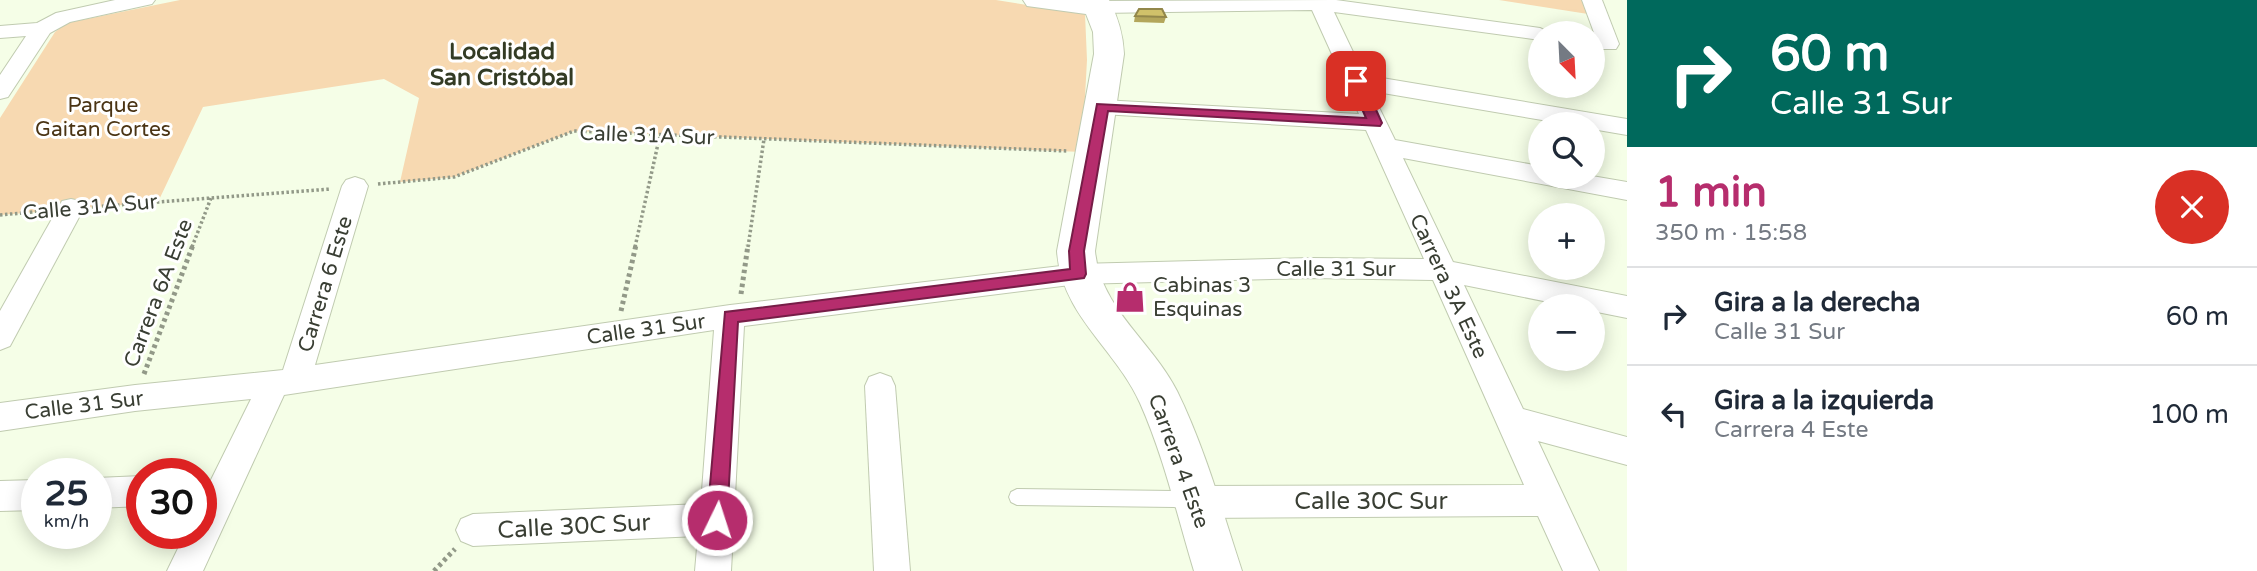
<!DOCTYPE html>
<html lang="es">
<head>
<meta charset="utf-8">
<style>
	body { margin:0; font-family:"Varela Round",sans-serif; background:#f2f2f3; color:#1f2937; height:100vh; display:flex; flex-direction:column; font-size:26px; white-space:nowrap }
	* { box-sizing:border-box; margin:0 }
	p { font-size:23px; color:#747a83 }
	.icon { flex:none; width:38px; height:38px; fill:none; stroke:currentColor; stroke-width:2; stroke-linecap:round; stroke-linejoin:round }
	.map { position:relative; flex:1; overflow:hidden }
	.panel { display:flex; flex-direction:column; background:#fff; width:630px }
	.panel>* { flex:none }
	.top-card { background:#00695c; color:#fff; overflow:hidden }
	.needle { width:46px; rotate:156deg }
	.fabs { position:absolute; left:1528px; top:21px; display:grid; gap:14px }
	.fabs a { display:grid; place-items:center; width:77px; height:77px; border-radius:50%; background:#fff; box-shadow:0 4px 18px #0003; font-size:35px }
	.speed { position:absolute; left:21px; top:458px; display:flex; gap:14px; font-size:35px; font-weight:700; text-align:center }
	.speed>* { display:grid; place-content:center; width:91px; height:91px; border-radius:50%; background:#fff; box-shadow:0 4px 18px #0003; line-height:1 }
	.speed small { font-size:18px; font-weight:400 }
	.speed .limit { border:10px solid #d22; background:#fff; color:#111 }
	.pin { position:absolute; display:grid; place-items:center; width:60px; height:60px; color:#fff; margin:-30px; border-radius:14px; box-shadow:0 4px 10px #0006 }
	.me { position:absolute; width:77px; margin:-38px; rotate:4deg; stroke-linejoin:round; filter:drop-shadow(0 0 5px #0008) }
	.turn { display:flex; align-items:center; gap:24px; height:147px; padding:0 28px; font-size:32px }
	.turn .icon { width:91px; height:91px; stroke-width:2.5 }
	.turn b { display:block; font-size:49px; line-height:60px }
	.round { display:grid; place-items:center; flex:none; width:74px; height:74px; border-radius:37px; background:#f2f2f3 }
	.overview { display:flex; align-items:center; justify-content:space-between; height:119px; padding:0 28px }
	h1 { font-size:42px; font-weight:700; line-height:52px; color:#b62d6d }
	ul { padding:0; list-style:none }
	li { display:flex; align-items:center; gap:21px; height:98px; padding:0 28px; border-top:2px solid #e0e1e3 }
	li div { flex:1 }
	li b { display:block; font-size:26px }
	li em { font-style:normal }
	main { display:flex; flex:1; min-height:0 }
	.map>svg:first-child { display:block }
	.green { fill:#f7d9b1 }
	.lines { fill:none; stroke-linecap:round; stroke-linejoin:round }
	.lane-casing { stroke:#c0cbb0; stroke-width:2 }
	.street-casing { stroke:#c0cbb0; stroke-width:2 }
	.secondary-casing { stroke:#c0cbb0; stroke-width:2 }
	.path-far1 { stroke:#929988; stroke-width:3.5; stroke-dasharray:2.5 2.5; stroke-linecap:butt }
	.path { stroke:#929988; stroke-width:5; stroke-dasharray:3.5 3.5; stroke-linecap:butt }
	.lane { fill:#fff; fill-rule:evenodd }
	.street { fill:#fff; fill-rule:evenodd }
	.secondary { fill:#fff; fill-rule:evenodd }
	.wall { fill:#b3a65b }
	.building { fill:#d0c16a; stroke:#92874a; stroke-width:2 }
	.route { fill:#b62d6d; stroke:#761d47; stroke-width:2 }
	.labels { text-anchor:middle; stroke-width:6; stroke-linejoin:round; paint-order:stroke }
	.park-label { font-size:21px; fill:#4a3414; stroke:#fff }
	.street-label { font-size:21px; fill:#393e33; stroke:#fff }
	.poi-label { font-size:21px; fill:#393e33; stroke:#fff; text-anchor:start }
	.far-district-label { font-size:23px; font-weight:bold; fill:#333b24; stroke:#fff }
	.near-street-label { font-size:24px; fill:#393e33; stroke:#fff }
</style>
</head>
<body>
<main>
<div class="map">
<svg width="1627" height="571" viewBox="0 0 1627 571">
	<rect width="100%" height="100%" fill="#f5fee7"/>
	<g class="green">
		<polygon points="180,0 996,0 1085,14 1087,60 1082,152 574,131 454,177 400,182 419,98 384,79 203,107 158,202 0,215 0,118 55,32 67,23"/>
		<polygon points="1499,0 1582,0 1588,14"/>
	</g>
	<g class="lines">
		<defs>
			<polygon id="lane" points="1017,489 1174,491 1197,496 1199,502 1197,508 1191,510 1174,507 1017,505 1011,502 1009,497 1011,492"/>
			<g id="street">
				<polygon points="115,0 155,0 152,4 70,22 50,33 8,97 0,99 0,75 26,36 0,38 0,26 37,23 56,13"/>
				<polygon points="1336,0 1540,28 1550,33 1540,33 1540,40 1334,12 1364,75 1627,119 1627,135 1592,129 1592,124 1566,124 1371,91 1395,140 1540,166 1540,177 1592,176 1627,182 1627,200 1403,158 1453,262 1627,296 1627,318 1592,311 1592,306 1568,306 1464,285 1523,409 1627,437 1627,465 1538,441 1599,571 1563,571 1538,516 1196,518 1184,513 1179,502 1184,491 1196,486 1524,485 1433,280 1311,278 1078,284 744,326 731,571 695,571 698,536 473,546 461,541 456,530 461,519 473,514 701,504 714,330 284,395 203,571 167,571 185,534 201,534 201,500 251,399 135,411 0,431 0,403 135,385 283,370 342,186 346,180 355,177 364,180 368,186 315,365 730,305 1078,264 1311,258 1424,259 1366,130 1102,114 1094,112 1090,107 1094,102 1102,100 1359,114 1312,10 1099,13 1092,11 1089,7 1092,3 1099,1"/>
				<polygon points="1582,0 1602,0 1619,44 1616,49 1600,49"/>
				<polygon points="71,199 80,201 84,208 10,346 0,350 0,311 62,201"/>
				<polygon points="880,373 891,377 895,386 910,571 874,571 865,386 869,377"/>
				<polygon points="142,476 142,506 96,508 96,478"/>
				<polygon points="37,480 37,510 0,511 0,481"/>
			</g>
			<path id="secondary" d="M 1023,0 L 1109,0 C 1118,17 1123,34 1124,54 L 1095,251 C 1100,308 1151,340 1177,391 C 1205,448 1222,510 1242,571 L 1194,571 C 1177,515 1164,457 1140,403 C 1116,349 1061,315 1057,251 L 1094,54 L 1093,32 L 1086,14 L 1027,6 Z"/>
		</defs>
		<use href="#lane" class="lane-casing"/>
		<use href="#street" class="street-casing"/>
		<use href="#secondary" class="secondary-casing"/>
		<g class="path-far1">
			<polyline points="378,184 454,177 574,131 1067,151"/>
			<polyline points="92,207 331,189"/>
			<polyline points="0,215 44,211"/>
			<polyline points="192,247 211,198"/>
			<polyline points="635,247 660,135"/>
			<polyline points="748,247 764,139"/>
		</g>
		<g class="path">
			<polyline points="741,294 748,245"/>
			<polyline points="621,311 636,245"/>
			<polyline points="144,374 193,245"/>
			<polyline points="434,571 455,549"/>
		</g>
		<use href="#lane" class="lane"/>
		<use href="#street" class="street"/>
		<use href="#secondary" class="secondary"/>
	</g>
	<polygon class="wall" points="1135,16 1166,17 1164,23 1134,22"/>
	<polygon class="building" points="1139,9 1162,9 1166,17 1135,16"/>
	<polygon class="route" points="1356,77 1363,81 1382,123 1380,126 1108,111 1084,251 1086,274 1084,278 738,322 727,520 724,526 717,529 710,526 707,520 725,312 1070,269 1069,251 1097,104 1366,118 1350,81"/>
	<defs>
		<symbol id="shop-bare" viewBox="-9 -9 18 18"><path d="M-5-2.5h2.3a2.7 3.5 0 0 1 5.4 0H5L5.5 6h-11ZM-1.5-2.5h3a1.5 2.3 0 0 0-3 0Z" fill="#b62d6d" stroke="#fff" stroke-width="2.5" paint-order="stroke"/></symbol>
	</defs>
	<g fill-rule="evenodd">
		<use href="#shop-bare" x="1108" y="275" width="44" height="44"/>
	</g>
	<g class="labels">
		<g class="park-label">
			<text x="103" y="112">Parque<tspan x="103" dy="24">Gaitan Cortes</tspan></text>
		</g>
		<g class="street-label">
			<text transform="translate(647 135) rotate(2)" y="7">Calle 31A Sur</text>
			<text transform="translate(90 207) rotate(-5)" y="7">Calle 31A Sur</text>
			<text x="1336" y="276">Calle 31 Sur</text>
			<text transform="translate(325 284) rotate(-73)" y="7">Carrera 6 Este</text>
			<text transform="translate(1449 286) rotate(65)" y="7">Carrera 3A Este</text>
			<text transform="translate(158 293) rotate(-69)" y="7">Carrera 6A Este</text>
			<text transform="translate(646 329) rotate(-8)" y="7">Calle 31 Sur</text>
			<text transform="translate(84 405) rotate(-7)" y="7">Calle 31 Sur</text>
			<text transform="translate(1179 461) rotate(70)" y="7">Carrera 4 Este</text>
		</g>
		<g class="poi-label">
			<text x="1153" y="292">Cabinas 3<tspan x="1153" dy="24">Esquinas</tspan></text>
		</g>
		<g class="far-district-label">
			<text x="502" y="59">Localidad<tspan x="502" dy="26">San Cristóbal</tspan></text>
		</g>
		<g class="near-street-label">
			<text x="1371" y="509">Calle 30C Sur</text>
			<text transform="translate(574 526) rotate(-3)" y="8">Calle 30C Sur</text>
		</g>
	</g>
</svg>
<div class="fabs">
<a><svg class="needle" viewBox="-14 -14 28 28"><path d="M0-13l5 13h-10z" fill="#e53935"/><path d="M0 13l5-13h-10z" fill="#747a83"/></svg></a>
<a><svg class="icon" aria-label="search" viewBox="0 0 24 24"><circle cx="10" cy="10" r="6"/><path d="M15 15l6 6"/></svg></a>
<a>+</a>
<a>−</a>
</div>
<div class="speed"><div>25<small>km/h</small></div><div class="limit">30</div></div>
<div class="pin" style="left:1356px;top:81px;background:#d93025"><svg class="icon" aria-label="arrive" viewBox="0 0 24 24"><path d="M6 21V4h12l-3 4 3 4H6"/></svg></div>
<svg class="me" style="left:717px;top:520px" viewBox="-20 -20 40 40"><circle r="17" fill="#b62d6d" stroke="#fff" stroke-width="3"/><path d="M0-11L8 9 0 5-8 9z" fill="#fff"/></svg>
</div>
<section class="panel">
<div class="top-card">
<div class="turn"><svg class="icon" aria-label="right" viewBox="0 0 24 24"><path d="M7 20v-9h11M14 6l5 5-5 5"/></svg><div><b>60 m</b>Calle 31 Sur</div></div>
</div>
<div class="overview"><div><h1>1 min</h1><p>350 m · 15:58</p></div><a class="round" style="background:#d93025;color:#fff"><svg class="icon" aria-label="close" viewBox="0 0 24 24"><path d="M6 6l12 12M18 6L6 18"/></svg></a></div>
<ul>
<li><svg class="icon" aria-label="right" viewBox="0 0 24 24"><path d="M7 20v-9h11M14 6l5 5-5 5"/></svg><div><b>Gira a la derecha</b><p>Calle 31 Sur</p></div><em>60 m</em></li>
<li><svg class="icon" aria-label="left" viewBox="0 0 24 24"><path d="M17 20v-9H6M10 6l-5 5 5 5"/></svg><div><b>Gira a la izquierda</b><p>Carrera 4 Este</p></div><em>100 m</em></li>
</ul>
</section>
</main>
</body>
</html>
